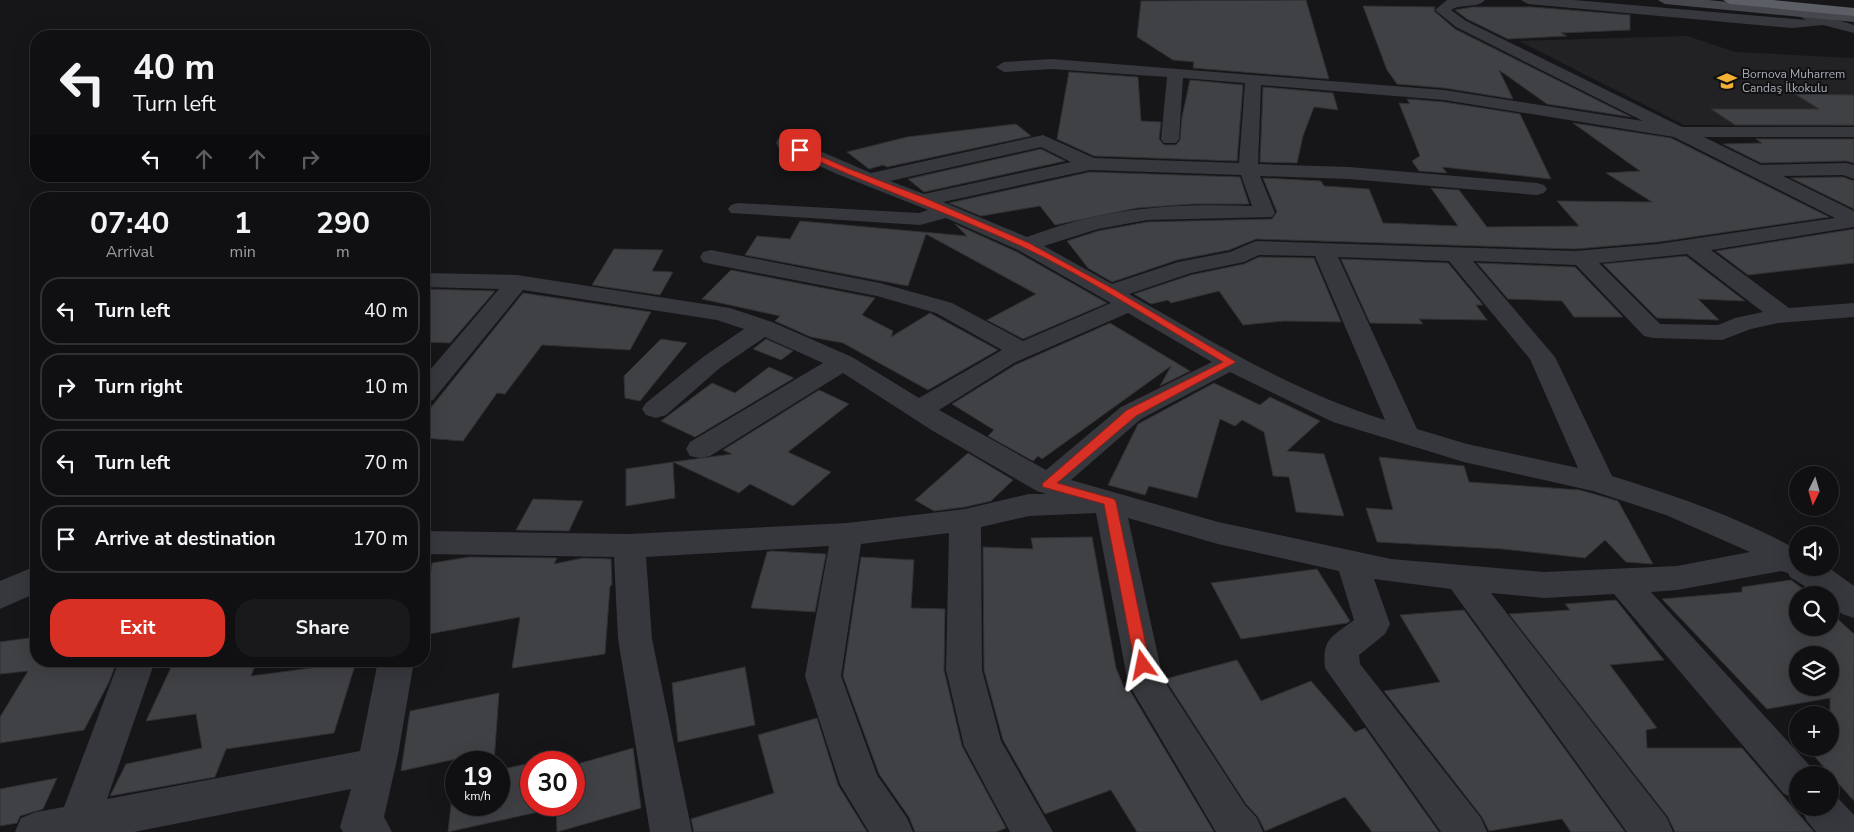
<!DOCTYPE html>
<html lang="en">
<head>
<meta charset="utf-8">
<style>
	body { margin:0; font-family:"Nunito Sans",sans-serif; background:#19191b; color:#f1f3f6; height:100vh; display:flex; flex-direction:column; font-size:19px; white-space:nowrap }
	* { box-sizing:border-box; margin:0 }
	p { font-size:16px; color:#9c9d9f }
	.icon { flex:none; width:28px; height:28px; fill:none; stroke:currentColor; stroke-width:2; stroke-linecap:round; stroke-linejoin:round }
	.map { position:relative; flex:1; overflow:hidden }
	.details { position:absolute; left:30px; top:192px; width:400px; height:475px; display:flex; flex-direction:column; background:#101012; border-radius:20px; box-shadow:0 5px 20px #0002,0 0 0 1px #303032 }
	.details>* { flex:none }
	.guide { position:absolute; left:30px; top:30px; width:400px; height:152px; border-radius:20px; box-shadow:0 5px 20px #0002,0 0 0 1px #303032; background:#101012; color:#f1f3f6; overflow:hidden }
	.needle { width:32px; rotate:185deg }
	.buttons { position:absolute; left:1789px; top:466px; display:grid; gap:10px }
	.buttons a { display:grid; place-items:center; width:50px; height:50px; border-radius:50%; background:#101012; box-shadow:0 5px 20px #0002,0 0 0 1px #303032; font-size:25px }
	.speed { position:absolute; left:445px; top:751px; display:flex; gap:10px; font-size:25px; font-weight:700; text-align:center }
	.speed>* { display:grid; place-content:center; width:65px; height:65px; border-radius:50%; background:#101012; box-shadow:0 5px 20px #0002,0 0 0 1px #303032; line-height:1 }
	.speed small { font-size:12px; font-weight:400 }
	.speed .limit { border:8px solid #d22; background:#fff; color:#111 }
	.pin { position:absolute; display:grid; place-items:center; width:42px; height:42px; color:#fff; margin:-21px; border-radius:10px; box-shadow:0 2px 8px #0006 }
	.me { position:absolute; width:55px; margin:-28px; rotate:348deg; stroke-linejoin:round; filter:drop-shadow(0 0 4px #0008) }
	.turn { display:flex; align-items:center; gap:18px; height:105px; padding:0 20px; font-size:22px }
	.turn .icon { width:65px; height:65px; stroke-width:2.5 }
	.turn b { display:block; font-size:35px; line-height:42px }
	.lanes { display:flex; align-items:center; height:48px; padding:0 20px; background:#0003; justify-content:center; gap:25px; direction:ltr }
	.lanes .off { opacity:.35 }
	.eta { display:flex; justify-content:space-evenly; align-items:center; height:85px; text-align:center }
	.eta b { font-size:30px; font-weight:700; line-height:35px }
	.button { display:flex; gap:10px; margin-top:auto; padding:10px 20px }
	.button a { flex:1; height:58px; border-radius:20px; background:#d93025; color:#fff; font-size:20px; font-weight:700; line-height:58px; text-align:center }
	.button a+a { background:#19191b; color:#f1f3f6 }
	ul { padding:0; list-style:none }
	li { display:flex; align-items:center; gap:15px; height:68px; margin:0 10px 8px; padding:0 10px; border:2px solid #303032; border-radius:20px }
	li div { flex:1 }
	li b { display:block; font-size:19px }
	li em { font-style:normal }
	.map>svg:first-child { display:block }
	.built { fill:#222225 }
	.building { fill:#404145; stroke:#303034; fill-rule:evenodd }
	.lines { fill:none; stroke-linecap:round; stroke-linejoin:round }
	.minor { fill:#37383d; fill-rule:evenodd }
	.secondary { fill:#45474d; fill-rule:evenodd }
	.trunk { fill:#5b5e65; fill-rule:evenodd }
	.route { fill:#d93025; stroke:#8d1f18 }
	.labels { text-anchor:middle; stroke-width:4; stroke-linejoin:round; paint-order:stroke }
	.far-poi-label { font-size:12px; fill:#a8adb8; stroke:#111113; text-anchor:start }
</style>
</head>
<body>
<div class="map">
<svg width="1854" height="832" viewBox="0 0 1854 832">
	<rect width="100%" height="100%" fill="#161618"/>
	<polygon class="built" points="1687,36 1735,52 1854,58 1854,126 1684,125 1519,41"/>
	<g class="building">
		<polygon points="1306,0 1329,79 1193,68 1194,62 1173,60 1137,37 1141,1"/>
		<polygon points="1363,6 1435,7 1434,11 1455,29 1631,117 1547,104 1499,70 1513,99 1444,88 1397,84 1387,70"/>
		<polygon points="1473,7 1532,7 1630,15 1630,30 1561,33 1567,36 1508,39 1467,19 1455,10"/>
		<polygon points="1069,72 1138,77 1141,121 1161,122 1159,139 1164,145 1176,145 1180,140 1182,117 1190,80 1243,85 1237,161 1094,156 1057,139"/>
		<polygon points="1263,87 1333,93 1338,110 1314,107 1303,136 1297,163 1260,162"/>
		<polygon points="1795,94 1854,95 1854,125 1735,125 1711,109 1819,109"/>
		<polygon points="1407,99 1444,102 1520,114 1551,179 1442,167 1447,173 1419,171 1412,161 1420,156 1399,103 1410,104"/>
		<polygon points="1573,123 1671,138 1829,217 1658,242 1575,249 1256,239 1229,250 1177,260 1112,282 1088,268 1067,241 1098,231 1147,222 1272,219 1277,212 1263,178 1321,181 1324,186 1369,189 1383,223 1458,226 1431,188 1459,190 1487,227 1579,226 1557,201 1652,202 1606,173 1640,171"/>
		<polygon points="1016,124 1031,136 887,167 883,165 869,169 847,152 907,137"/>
		<polygon points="1756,139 1854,139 1854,163 1846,161 1761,163 1723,144 1762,143"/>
		<polygon points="1041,149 1065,161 924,192 908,179"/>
		<polygon points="1090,172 1240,177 1249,204 1193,204 1137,208 1055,225 1040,206 981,216 949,203"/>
		<polygon points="1843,177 1854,181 1854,209 1791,178"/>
		<polygon points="800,221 967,236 955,224 1017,252 1107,303 1023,339 987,320 1036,294 926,234 908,286 745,255 757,236 790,239"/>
		<polygon points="1854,229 1854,263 1748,275 1716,251"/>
		<polygon points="614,249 663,250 652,271 673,272 660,295 592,285"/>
		<polygon points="1686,256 1745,301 1698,299 1719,320 1657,318 1603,264"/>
		<polygon points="1259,257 1314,258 1341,322 1284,321 1243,325 1219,291 1171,303 1168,300 1151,304 1134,294 1191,275 1244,264"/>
		<polygon points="1341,259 1448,263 1483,305 1476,305 1487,320 1419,319 1423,324 1370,323"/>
		<polygon points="1477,263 1575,267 1623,317 1574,317 1562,301 1508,299"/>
		<polygon points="731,270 875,298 862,315 893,331 891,337 930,313 998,350 928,390 843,343 811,337 775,321 780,316 702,299"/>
		<polygon points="424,289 495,291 450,343 424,342"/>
		<polygon points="523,293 651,312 630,350 542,345 505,394 497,393 463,441 424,438 424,416"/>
		<polygon points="1110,323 1190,371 1160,386 1171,366 1042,459 1038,456 1033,461 988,436 994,430 952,404 1015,365"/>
		<polygon points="661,339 687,343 640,401 625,398 624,376"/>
		<polygon points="766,339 793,351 781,360 753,349"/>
		<polygon points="769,367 794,378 695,437 661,421 712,383 735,393"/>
		<polygon points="1214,383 1260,405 1270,397 1320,421 1287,451 1324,454 1344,516 1296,512 1289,477 1273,476 1264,432 1242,420 1235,426 1220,419 1197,498 1149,486 1145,495 1108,485 1138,424"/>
		<polygon points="819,390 849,404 788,452 831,472 793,506 750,484 739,493 673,462 732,454 723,450"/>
		<polygon points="968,453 1013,480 991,501 965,507 934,511 915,500"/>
		<polygon points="1379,457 1464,466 1469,482 1580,490 1618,501 1653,564 1626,562 1605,540 1585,558 1503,549 1377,542 1366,508 1393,510"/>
		<polygon points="673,462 675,498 626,506 626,469"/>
		<polygon points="533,499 583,501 569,531 516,530"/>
		<polygon points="1092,537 1116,668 1125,690 1129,689 1214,832 1137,832 1111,790 1045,814 1003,740 984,670 983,547 1033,549 1031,538"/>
		<polygon points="771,551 826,554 815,612 751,608 767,552"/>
		<polygon points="469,557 557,558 554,564 583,558 611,559 612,585 610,586 605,654 512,668 520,617 424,635 424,616 432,563"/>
		<polygon points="861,557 914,560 911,608 945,609 944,670 962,746 1006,828 996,832 915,832 909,817 879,774 843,676"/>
		<polygon points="1317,569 1350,621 1347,623 1241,639 1211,583"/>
		<path d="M 1791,580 L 1811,595 L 1798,595 L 1798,628 L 1830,628 L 1830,612 L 1854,634 L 1854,801 L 1807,748 L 1830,748 L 1830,698 L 1767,709 L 1662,599 L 1742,592 L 1742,587 ZM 1798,655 L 1830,655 L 1830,688 L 1798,688 Z"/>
		<polygon points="1616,600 1664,660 1610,665 1657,728 1646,730 1647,748 1742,748 1814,832 1675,832 1668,817 1509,614 1570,610 1565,604"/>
		<polygon points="1464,610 1625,832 1571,832 1562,819 1489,831 1482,817 1384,691 1440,682 1400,615"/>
		<polygon points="36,637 36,661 117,661 109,682 84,730 0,743 0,717 28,671 0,674 0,642"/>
		<polygon points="1237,660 1261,701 1311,681 1355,732 1365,728 1439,832 1372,832 1345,797 1265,831 1258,817 1246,804 1165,679"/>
		<polygon points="174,661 257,661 251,676 356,662 334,733 226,749 215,777 110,796 126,764 202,748 196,714 146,721"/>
		<polygon points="745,667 755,725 678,742 672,683"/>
		<polygon points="499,693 494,762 456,762 456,805 499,805 499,770 539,761 539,762 531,762 531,805 574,805 574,765 633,748 641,808 557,832 556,808 448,832 456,759 401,771 410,711"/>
		<polygon points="817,718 838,785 867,832 694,832 691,819 774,793 758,735"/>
		<polygon points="57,778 43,809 20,816 17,823 0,826 0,789"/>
	</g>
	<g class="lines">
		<g class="minor">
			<path d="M 1447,0 L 1485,0 C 1477,9 1461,3 1451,10 L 1466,21 L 1682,127 L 1854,127 L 1854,137 L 1704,137 L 1761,165 L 1846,163 L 1854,165 L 1854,179 L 1843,175 L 1783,176 L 1854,211 L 1854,227 L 1711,250 L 1789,308 L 1854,303 L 1854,317 L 1778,323 L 1751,329 L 1722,340 L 1653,338 L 1644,336 L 1576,265 L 1473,261 L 1555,357 L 1612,476 C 1676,496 1738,517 1798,550 L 1798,568 L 1829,568 L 1854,586 L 1854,618 L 1842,614 L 1830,604 L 1830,595 L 1819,595 L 1790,577 L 1788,573 L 1781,571 L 1677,590 L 1651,592 L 1812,768 L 1815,775 L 1798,775 L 1798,799 L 1784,794 L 1614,594 L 1544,598 L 1491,593 L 1667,818 L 1673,832 L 1627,832 L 1451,589 L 1374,579 L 1390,624 L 1385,634 L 1359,655 L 1360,664 L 1481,818 L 1487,832 L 1441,832 L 1325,668 C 1322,638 1332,637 1354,620 L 1339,571 L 1218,544 L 1128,518 L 1163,679 L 1245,805 L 1257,818 L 1263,832 L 1216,832 L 1128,683 L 1096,513 L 1029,516 L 981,527 L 982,670 L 1001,741 L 1053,832 L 1010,832 L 964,746 L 946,670 L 949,533 L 861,544 L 841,676 L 877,775 L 907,818 L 913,832 L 869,832 L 840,784 L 805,676 L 829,546 L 646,557 L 652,639 L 692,832 L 650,832 L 618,639 L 614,557 L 424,554 L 424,531 L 629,534 L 847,523 L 965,509 L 1029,494 L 1046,494 L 1037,491 L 933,431 L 843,373 L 710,456 L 700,458 L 690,456 L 686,449 L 690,442 L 823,363 L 765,337 L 721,367 L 666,415 L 656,418 L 646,415 L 642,409 L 646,403 L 703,357 L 744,329 L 717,320 L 523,290 L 433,400 L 424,402 L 424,377 L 499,289 L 424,287 L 424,273 L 517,275 L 730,308 L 772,322 L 852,357 L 919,398 L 1002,350 L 936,313 L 877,296 L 711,264 L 703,262 L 700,257 L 703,252 L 711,250 L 880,283 L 952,303 L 1023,341 L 1111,303 L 1018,250 L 946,218 L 920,225 L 731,213 L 728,209 L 731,205 L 738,203 L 919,213 L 928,210 L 837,174 L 778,147 L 776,143 L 778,139 L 792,139 L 871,173 L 1043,135 L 1094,158 L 1239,163 L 1245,83 L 1183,78 L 1179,139 L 1176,143 L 1164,143 L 1161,139 L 1167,77 L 1052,69 L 1004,72 L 996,67 L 1004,62 L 1052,59 L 1444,90 L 1643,121 L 1456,27 L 1435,10 ZM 1261,85 L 1444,100 L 1674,137 L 1835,218 L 1658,244 L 1575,251 L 1256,241 L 1230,252 L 1178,262 L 1112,284 L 1044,246 L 1098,229 L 1147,220 L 1272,217 L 1275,213 L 1260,176 L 1349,179 L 1537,195 L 1544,193 L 1547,189 L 1544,185 L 1537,183 L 1349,167 L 1258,164 ZM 1041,147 L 1071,162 L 924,194 L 890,181 ZM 1090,170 L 1241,175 L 1252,206 C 1170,203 1104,208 1027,237 L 943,202 ZM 1687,254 L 1763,312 L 1735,318 L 1718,325 L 1660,324 L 1599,263 ZM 1259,255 L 1315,256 L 1385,420 C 1294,392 1211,341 1129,294 L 1191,273 L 1244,262 ZM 1338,257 L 1449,261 L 1530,359 L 1578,468 L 1467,444 L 1417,429 ZM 1128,313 L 1212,362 L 1121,407 L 1046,470 L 939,410 L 1014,363 ZM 1230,372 L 1333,422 L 1464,462 L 1593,491 L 1666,515 L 1750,552 L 1677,566 L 1544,572 L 1391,559 L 1218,522 L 1071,480 L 1141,419 Z"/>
			<polygon points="1521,0 1574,0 1806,20 1792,12 1799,8 1854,25 1854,33 1823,25 1792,28 1528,4"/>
			<polygon points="36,566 36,593 0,609 0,581"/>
			<polygon points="119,661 155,661 107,799 360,751 378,661 414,661 398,755 384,817 392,832 343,832 340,827 351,789 134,832 15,832 21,818 36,812 64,807"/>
			<polygon points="1830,793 1835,795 1854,815 1854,832 1816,832 1807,821 1801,808 1830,808"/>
		</g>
		<polygon class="secondary" points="1658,0 1708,0 1854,14 1854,22 1665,4"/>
		<polygon class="trunk" points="1723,0 1773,0 1854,8 1854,16 1730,4"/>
	</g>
	<path class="route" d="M 797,148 L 802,148 L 847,168 L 925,198 L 1029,243 L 1115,290 L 1236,362 L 1136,416 L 1057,483 L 1114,499 L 1116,502 L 1150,665 L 1148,669 L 1143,671 L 1137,669 L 1135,665 L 1104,504 L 1043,487 L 1042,484 L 1127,410 L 1223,362 C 1157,323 1091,279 1021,246 C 947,212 870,186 797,151 Z"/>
	<defs>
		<symbol id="school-bare" viewBox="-9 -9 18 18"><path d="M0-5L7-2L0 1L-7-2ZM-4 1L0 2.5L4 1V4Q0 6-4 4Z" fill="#f2b134" stroke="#111113" stroke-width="2.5" paint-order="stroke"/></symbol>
	</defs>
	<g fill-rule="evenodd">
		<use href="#school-bare" x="1713" y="67" width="28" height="28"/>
	</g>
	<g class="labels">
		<g class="far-poi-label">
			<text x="1742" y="78">Bornova Muharrem<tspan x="1742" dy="14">Candaş İlkokulu</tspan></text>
		</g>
	</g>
</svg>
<div class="buttons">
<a><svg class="needle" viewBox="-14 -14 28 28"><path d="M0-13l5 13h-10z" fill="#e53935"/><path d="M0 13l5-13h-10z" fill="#9c9d9f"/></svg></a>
<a><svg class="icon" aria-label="sound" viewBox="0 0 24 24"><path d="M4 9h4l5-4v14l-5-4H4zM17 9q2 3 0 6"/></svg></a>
<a><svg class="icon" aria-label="search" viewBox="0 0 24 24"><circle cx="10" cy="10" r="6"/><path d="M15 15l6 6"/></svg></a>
<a><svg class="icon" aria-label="layers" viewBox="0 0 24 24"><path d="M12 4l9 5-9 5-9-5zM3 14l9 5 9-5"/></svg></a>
<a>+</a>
<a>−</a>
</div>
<div class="speed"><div>19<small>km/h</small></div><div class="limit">30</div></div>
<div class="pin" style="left:800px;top:150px;background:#d93025"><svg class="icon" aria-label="arrive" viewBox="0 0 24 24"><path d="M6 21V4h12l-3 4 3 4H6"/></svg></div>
<svg class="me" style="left:1143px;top:665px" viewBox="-20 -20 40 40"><path d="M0-17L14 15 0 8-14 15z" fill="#d93025" stroke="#fff" stroke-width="4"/></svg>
<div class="guide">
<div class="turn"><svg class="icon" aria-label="left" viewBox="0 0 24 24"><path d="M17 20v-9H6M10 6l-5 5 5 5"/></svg><div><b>40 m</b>Turn left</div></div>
<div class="lanes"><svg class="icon" aria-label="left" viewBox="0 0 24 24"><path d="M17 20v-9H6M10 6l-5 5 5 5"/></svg><svg class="icon off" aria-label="ahead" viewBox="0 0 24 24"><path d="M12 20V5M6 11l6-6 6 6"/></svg><svg class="icon off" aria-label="ahead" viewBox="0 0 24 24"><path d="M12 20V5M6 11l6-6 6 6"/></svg><svg class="icon off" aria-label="right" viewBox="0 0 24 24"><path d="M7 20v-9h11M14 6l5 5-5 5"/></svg></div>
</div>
<section class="details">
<div class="eta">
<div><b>07:40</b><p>Arrival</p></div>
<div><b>1</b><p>min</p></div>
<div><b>290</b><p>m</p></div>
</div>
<ul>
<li><svg class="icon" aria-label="left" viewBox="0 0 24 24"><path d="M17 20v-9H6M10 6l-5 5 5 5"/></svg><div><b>Turn left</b></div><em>40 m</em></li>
<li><svg class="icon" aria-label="right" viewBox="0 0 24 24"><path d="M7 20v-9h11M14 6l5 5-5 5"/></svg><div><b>Turn right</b></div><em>10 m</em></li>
<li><svg class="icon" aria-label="left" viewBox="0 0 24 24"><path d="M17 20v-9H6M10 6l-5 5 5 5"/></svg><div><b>Turn left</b></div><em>70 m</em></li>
<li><svg class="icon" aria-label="arrive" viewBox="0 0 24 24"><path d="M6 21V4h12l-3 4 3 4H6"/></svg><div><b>Arrive at destination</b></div><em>170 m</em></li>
</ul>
<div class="button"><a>Exit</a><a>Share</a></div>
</section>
</div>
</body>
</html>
